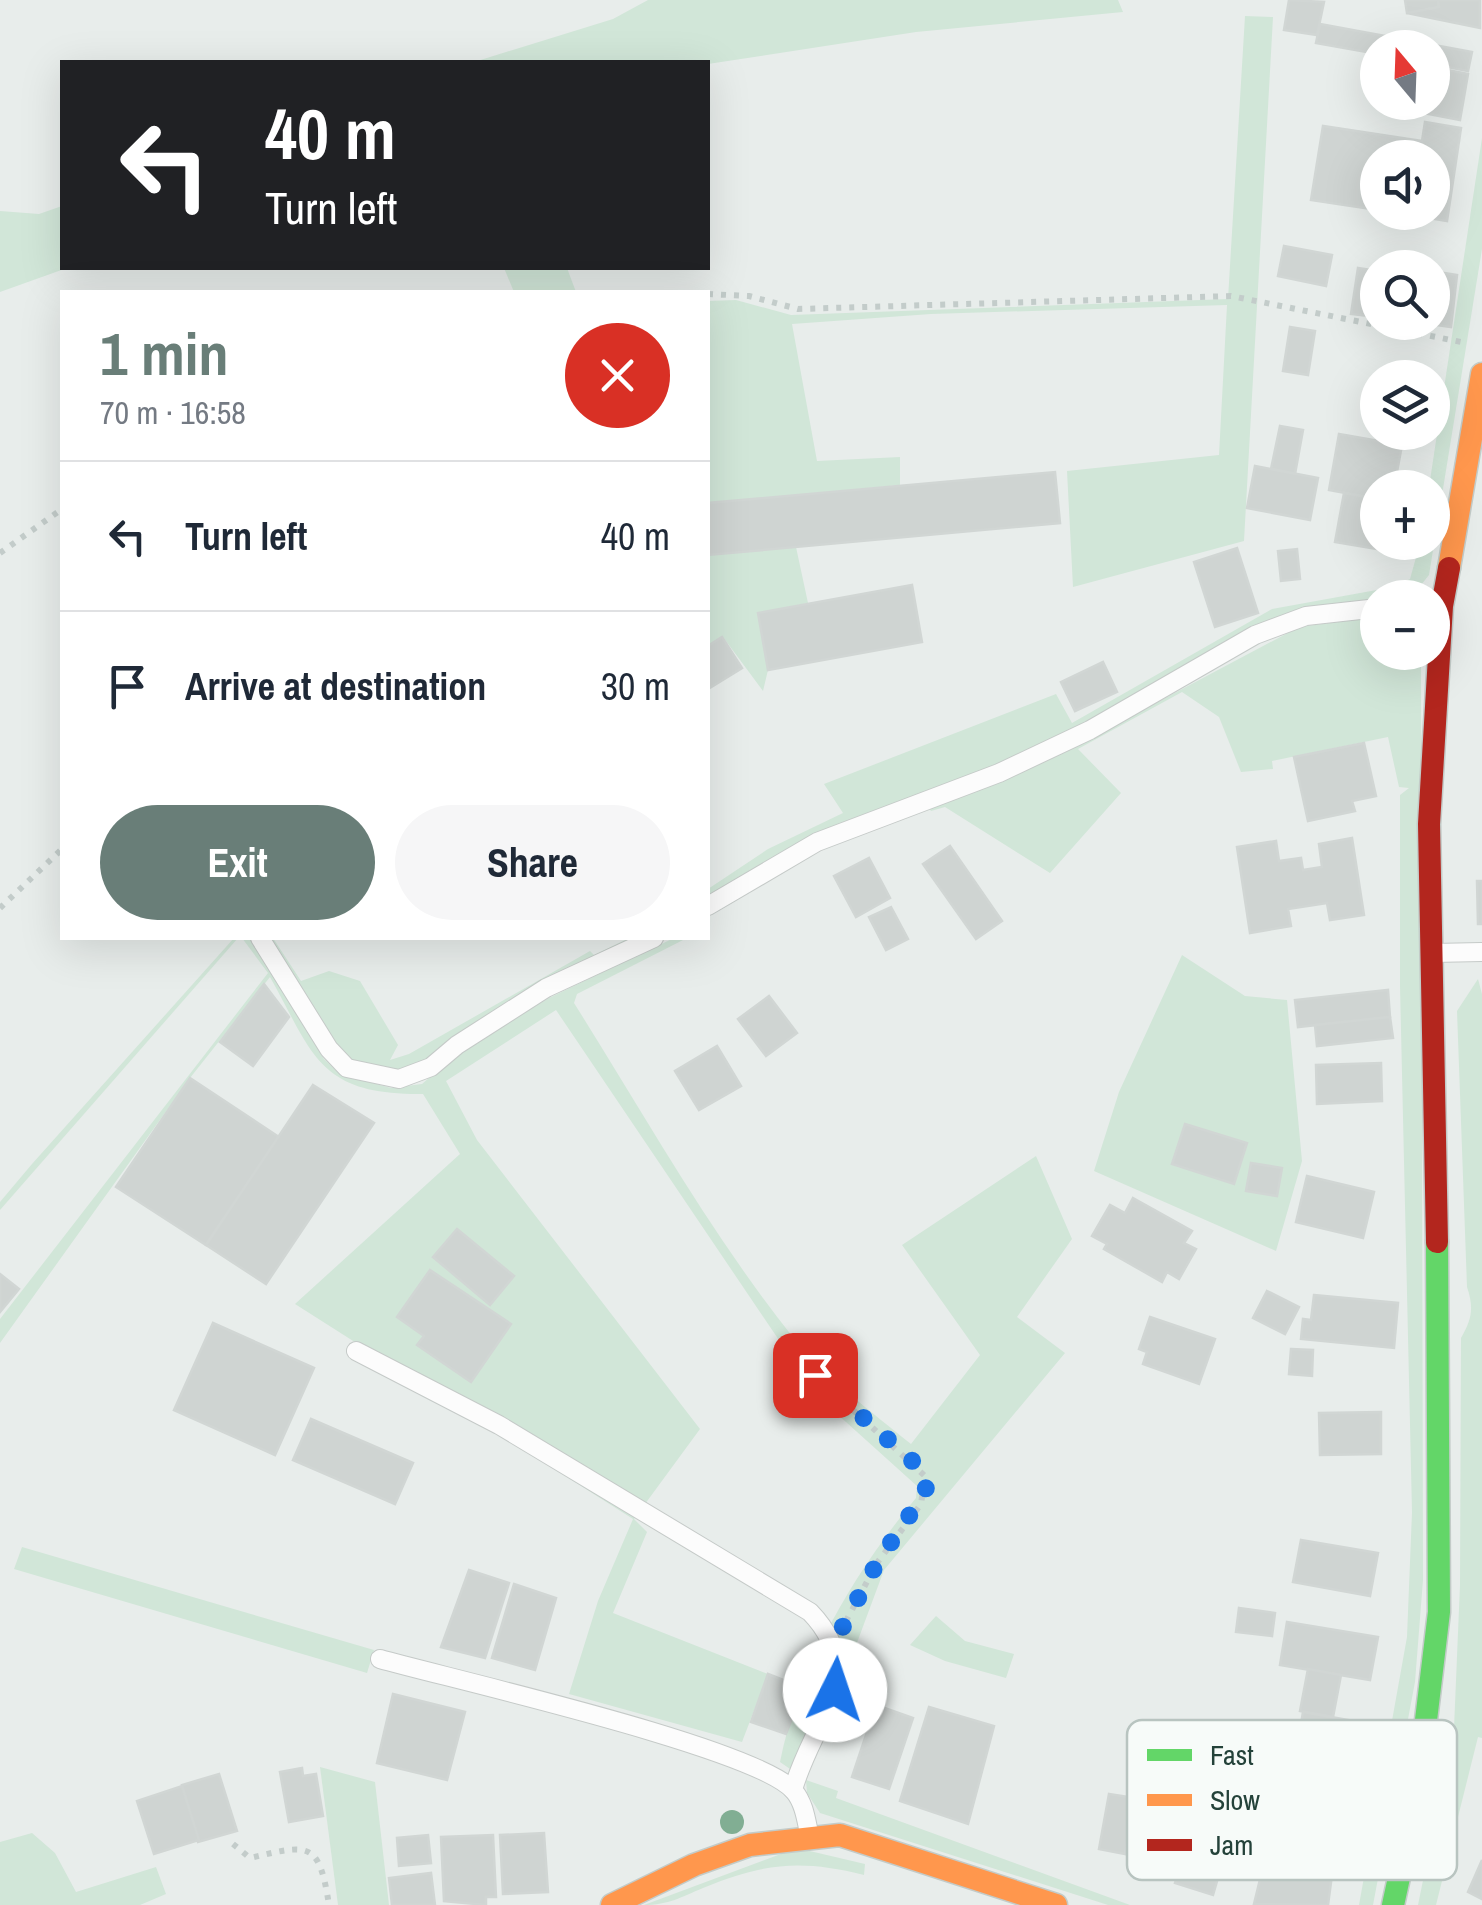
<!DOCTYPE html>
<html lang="en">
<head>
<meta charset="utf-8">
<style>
	body { margin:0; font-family:"Archivo Narrow",sans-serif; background:#f6f6f7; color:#1f2937; height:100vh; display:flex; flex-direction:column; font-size:38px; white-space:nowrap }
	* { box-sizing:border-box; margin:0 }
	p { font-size:32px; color:#747a83 }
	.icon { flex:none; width:55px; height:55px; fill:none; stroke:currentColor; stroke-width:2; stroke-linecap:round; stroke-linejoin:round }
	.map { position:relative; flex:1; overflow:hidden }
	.details { position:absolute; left:60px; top:290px; width:650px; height:650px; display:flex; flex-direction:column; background:#fff; border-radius:0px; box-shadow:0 10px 40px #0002 }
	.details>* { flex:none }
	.hud { position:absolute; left:60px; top:60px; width:650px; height:210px; border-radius:0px; box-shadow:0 10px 40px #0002; background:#202124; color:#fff; overflow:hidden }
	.needle { width:65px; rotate:341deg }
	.controls { position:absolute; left:1360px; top:30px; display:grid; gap:20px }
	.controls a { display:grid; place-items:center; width:90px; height:90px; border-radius:50%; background:#fff; box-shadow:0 10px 40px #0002; font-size:50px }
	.pin { position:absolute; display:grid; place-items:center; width:85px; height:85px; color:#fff; margin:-42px; border-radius:20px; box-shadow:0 5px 15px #0006 }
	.me { position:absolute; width:110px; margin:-55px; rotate:4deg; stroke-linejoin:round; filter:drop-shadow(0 0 8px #0008) }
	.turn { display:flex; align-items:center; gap:35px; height:210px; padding:0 40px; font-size:45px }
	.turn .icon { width:130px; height:130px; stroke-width:2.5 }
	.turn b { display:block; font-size:70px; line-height:85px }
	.round { display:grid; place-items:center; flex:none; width:105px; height:105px; border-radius:52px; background:#f6f6f7 }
	.headline { display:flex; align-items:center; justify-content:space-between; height:170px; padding:0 40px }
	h1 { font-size:60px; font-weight:700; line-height:75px; color:#697e78 }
	.button { display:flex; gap:20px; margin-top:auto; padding:20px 40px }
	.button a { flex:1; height:115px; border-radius:60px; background:#697e78; color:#fff; font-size:40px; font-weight:700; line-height:115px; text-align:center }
	.button a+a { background:#f6f6f7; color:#1f2937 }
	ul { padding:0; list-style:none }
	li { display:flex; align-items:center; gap:30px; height:150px; padding:0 40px; border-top:2px solid #e0e1e3 }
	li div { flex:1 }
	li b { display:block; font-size:38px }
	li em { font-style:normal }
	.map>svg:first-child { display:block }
	.green { fill:#d1e6d8 }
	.building { fill:#cfd4d2; stroke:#d1d6d4; stroke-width:2.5 }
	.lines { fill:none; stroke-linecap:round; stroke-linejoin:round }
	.lane-casing { stroke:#c5cac8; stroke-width:20 }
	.fast-casing { stroke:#c3cbc8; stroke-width:25 }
	.slow-casing { stroke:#c3cbc8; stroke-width:25 }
	.jam-casing { stroke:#c3cbc8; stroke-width:25 }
	.path { stroke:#c3ccca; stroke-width:6; stroke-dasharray:5 8; stroke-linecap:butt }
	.lane { stroke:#fcfcfc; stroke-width:18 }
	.fast { stroke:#63d668; stroke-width:22 }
	.slow { stroke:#ff974d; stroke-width:22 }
	.jam { stroke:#b3261e; stroke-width:22 }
	.tree { fill:#81ae93 }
	.route { stroke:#1a73e8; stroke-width:18; stroke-dasharray:0 32.4 }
	.key { fill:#f7fbf9; stroke:#b8c4c0; stroke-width:2.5 }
	.key-label { font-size:28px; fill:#24423a }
</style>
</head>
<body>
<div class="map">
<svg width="1482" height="1905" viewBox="0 0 1482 1905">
	<rect width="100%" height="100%" fill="#e8edeb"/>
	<g class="green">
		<polygon points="648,0 1118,0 1123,12 916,32 708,64 474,62 613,19"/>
		<polygon points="1245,16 1273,17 1244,541 1073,587 1067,471 1219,455 1227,305 931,314 792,324 817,461 900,457 900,485 708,503 708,301 736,300 791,315 1228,299"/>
		<polygon points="1482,138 1482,249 1429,575 1413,595 1308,607 1281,615 1076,729 975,775 825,831 708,899 708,889 768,849 843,813 824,784 1056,694 1072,723 1272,609 1393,587 1410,579 1420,543 1432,542 1429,487"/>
		<polygon points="62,206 62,268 67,268 0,292 0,211 39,214"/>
		<polygon points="504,268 567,268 576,292 514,292"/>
		<polygon points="796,547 808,603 758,613 768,670 763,691 723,637 708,646 708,555"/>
		<polygon points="1377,617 1378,652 1421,653 1423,1580 1415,1682 1373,1905 1359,1905 1407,1637 1412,1512 1400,986 1400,795 1409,788 1399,787 1388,737 1272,761 1273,769 1241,772 1219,717 1182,692 1078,749 1121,793 1050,873 945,807 931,811 929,808 1075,746 1299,627"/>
		<polygon points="234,938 238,938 0,1210 0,1202 32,1164"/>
		<path d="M 242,938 L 252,938 L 324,1059 L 340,1074 L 391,1088 L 422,1084 L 460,1051 L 549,998 L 674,938 L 687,938 L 577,994 L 574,1003 C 644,1114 710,1233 792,1336 C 826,1378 869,1410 911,1444 L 980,1355 L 902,1245 L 1036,1156 L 1072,1239 L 1017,1317 L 1065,1353 L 884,1570 L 806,1780 L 838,1791 L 836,1798 L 1130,1905 L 1108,1905 L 820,1813 L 807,1793 L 806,1780 L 780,1762 C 800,1664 853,1574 916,1498 L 917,1486 L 816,1395 L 556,1010 L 446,1081 L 477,1140 L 700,1429 L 634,1519 L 647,1532 L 613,1613 L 768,1674 L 742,1742 L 569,1694 L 598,1601 L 633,1519 L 295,1304 L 460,1154 L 423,1094 C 319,1095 314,1056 270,977 L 190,1078 L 0,1343 L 0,1319 L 268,973 Z"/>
		<polygon points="267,938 273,938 301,981 329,971 360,981 398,1045 390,1060 409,1054 590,951 594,955 629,938 642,938 414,1066 393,1071 347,1059"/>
		<polygon points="1182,955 1245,996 1287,1000 1302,1161 1276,1251 1094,1171 1119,1092"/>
		<path d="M 1478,979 L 1482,994 L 1482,1738 L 1478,1737 L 1436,1905 L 1418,1905 L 1454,1728 L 1460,1585 L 1461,1338 C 1472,1319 1474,1308 1467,1287 L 1457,1011 Z"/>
		<polygon points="22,1547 374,1650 367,1673 14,1569"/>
		<polygon points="936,1616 965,1641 1014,1654 1006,1678 945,1661 910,1645"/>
		<polygon points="320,1767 375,1782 389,1905 338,1905"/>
		<polygon points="32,1833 55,1853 76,1892 156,1867 166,1894 140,1905 0,1905 0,1842"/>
		<path d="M 797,1848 L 865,1864 L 864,1875 C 801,1859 763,1863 703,1888 C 681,1897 669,1905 644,1905 Z"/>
	</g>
	<g class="building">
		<polygon points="1289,0 1324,2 1317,35 1284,30"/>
		<polygon points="1405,0 1438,0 1439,7 1407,13"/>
		<polygon points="1438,0 1480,0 1480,28 1407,13 1439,7"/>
		<polygon points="1320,24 1472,52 1468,71 1432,64 1432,48 1378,48 1378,54 1316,43"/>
		<polygon points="1432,67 1468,74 1460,120 1387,106 1387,102 1432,102"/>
		<polygon points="1425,122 1461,128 1447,221 1394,212 1432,212 1432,158 1378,158 1378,210 1311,200 1323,126 1422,141"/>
		<polygon points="1284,246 1332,255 1326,286 1278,276"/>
		<polygon points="1358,268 1378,271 1378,317 1351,314"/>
		<polygon points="1432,271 1457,275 1451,327 1416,322 1432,322"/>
		<polygon points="1290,327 1315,331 1308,375 1283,371"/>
		<polygon points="1280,426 1303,430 1295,474 1271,469"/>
		<polygon points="1339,434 1402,445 1394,488 1378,488 1378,499 1329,490"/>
		<polygon points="1255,466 1318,478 1310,520 1247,508"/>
		<polygon points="1055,472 1060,523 708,555 708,503"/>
		<polygon points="1344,493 1378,499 1378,542 1396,542 1395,552 1335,542"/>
		<polygon points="1237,548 1258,613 1215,627 1194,562"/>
		<polygon points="1297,549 1300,579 1281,581 1278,551"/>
		<polygon points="912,585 922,642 768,670 758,613"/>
		<polygon points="722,637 742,668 708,689 708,646"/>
		<polygon points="1103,662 1117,692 1075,711 1061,682"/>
		<polygon points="1364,743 1376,796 1352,801 1355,811 1308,821 1294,757"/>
		<polygon points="1352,838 1364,915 1330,920 1327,903 1288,909 1291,926 1250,933 1237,847 1276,841 1279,861 1301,858 1303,870 1322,867 1319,844"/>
		<polygon points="950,846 1002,921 976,939 923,864"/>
		<polygon points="869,858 890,898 856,917 834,876"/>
		<polygon points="1477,881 1482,881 1482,924 1478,924"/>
		<polygon points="891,907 908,939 886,950 869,917"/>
		<polygon points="264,984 289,1017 253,1066 220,1042"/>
		<polygon points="1388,990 1390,1017 1298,1027 1295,1000"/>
		<polygon points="769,996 797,1033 766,1056 738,1019"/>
		<polygon points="1390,1017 1393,1038 1317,1046 1315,1025"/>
		<polygon points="717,1046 741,1086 699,1110 675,1071"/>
		<polygon points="1381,1063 1382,1101 1317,1104 1316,1065"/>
		<polygon points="190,1078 279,1137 206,1245 116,1187"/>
		<polygon points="313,1085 374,1123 266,1284 206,1245"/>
		<polygon points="1185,1124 1247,1143 1234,1184 1172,1164"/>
		<polygon points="1251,1163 1282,1168 1277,1196 1246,1191"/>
		<polygon points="1307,1176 1374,1192 1363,1238 1296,1222"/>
		<polygon points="1133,1198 1192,1231 1184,1243 1196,1249 1179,1279 1167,1272 1162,1282 1104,1249 1107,1244 1092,1236 1110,1205 1125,1213"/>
		<polygon points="457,1229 514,1276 490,1305 433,1257"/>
		<polygon points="430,1270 511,1324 471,1382 417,1345 424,1336 397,1317"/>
		<polygon points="0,1274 19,1289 0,1312"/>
		<polygon points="1267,1291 1299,1307 1285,1334 1253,1318"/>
		<polygon points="1314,1295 1398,1303 1394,1348 1301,1339 1303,1319 1311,1320"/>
		<polygon points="1150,1317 1215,1339 1199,1384 1143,1364 1147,1352 1139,1349"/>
		<polygon points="213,1323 314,1368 275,1455 174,1410"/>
		<polygon points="1291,1349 1313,1350 1312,1376 1289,1374"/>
		<polygon points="1381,1412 1381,1454 1320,1455 1319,1413"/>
		<polygon points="311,1419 413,1463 395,1504 293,1460"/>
		<polygon points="1301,1540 1378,1553 1370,1596 1293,1582"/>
		<polygon points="469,1570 509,1583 485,1658 441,1647"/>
		<polygon points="514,1584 556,1598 535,1670 492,1658"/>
		<polygon points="1239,1608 1275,1613 1272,1636 1236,1632"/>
		<polygon points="1287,1622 1378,1637 1370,1680 1280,1665"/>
		<polygon points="1308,1669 1341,1675 1333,1717 1300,1711"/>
		<polygon points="768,1674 804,1688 786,1734 751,1722"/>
		<polygon points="393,1694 465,1712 447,1780 377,1763"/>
		<polygon points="876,1705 913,1718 889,1789 852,1777"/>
		<polygon points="929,1707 994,1726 968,1824 900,1801"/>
		<polygon points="1303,1712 1365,1723 1357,1771 1295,1760"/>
		<polygon points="302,1768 303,1776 316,1774 323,1816 289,1822 280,1772"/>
		<polygon points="219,1774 237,1831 198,1842 182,1785"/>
		<polygon points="182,1786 199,1840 154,1854 137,1801"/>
		<polygon points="1109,1794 1135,1798 1125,1854 1099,1849"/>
		<polygon points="1273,1826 1327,1834 1325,1851 1335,1852 1328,1905 1254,1904"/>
		<polygon points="544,1833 548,1892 503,1894 500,1835"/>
		<polygon points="428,1835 431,1863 399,1866 397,1838"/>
		<polygon points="493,1835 496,1897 486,1897 486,1905 444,1901 441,1837"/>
		<polygon points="1185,1853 1222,1864 1213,1895 1175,1883"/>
		<polygon points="1482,1860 1482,1899 1468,1892"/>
		<polygon points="431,1873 435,1905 392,1905 389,1878"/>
	</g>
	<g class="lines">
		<defs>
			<g id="lane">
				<polyline points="708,906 817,842 999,773 1090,730 1255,635 1306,616 1378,608"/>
				<polyline points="260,938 329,1049 347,1068 399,1079 431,1067 457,1045 546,988 654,938"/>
				<polyline points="1433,953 1482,952"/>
				<path d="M 356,1351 L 499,1425 L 810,1612 C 870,1674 811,1723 793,1790"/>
				<path d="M 380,1659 C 451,1679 757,1748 794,1791 C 804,1803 806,1819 809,1833"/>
			</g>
			<polyline id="fast" points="1393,1905 1417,1795 1439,1612 1437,1242"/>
			<g id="slow">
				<polyline points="1449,568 1482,374"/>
				<polyline points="612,1905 694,1865 750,1845 840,1835 1056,1905"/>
			</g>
			<polyline id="jam" points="1437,1242 1429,824 1442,606 1449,568"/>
		</defs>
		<use href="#lane" class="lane-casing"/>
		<use href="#fast" class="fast-casing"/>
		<use href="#slow" class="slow-casing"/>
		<use href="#jam" class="jam-casing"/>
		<g class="path">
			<polyline points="708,294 749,296 798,309 1231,296 1461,342"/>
			<polyline points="0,553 62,509"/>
			<polyline points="0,908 62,849"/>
			<polyline points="815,1375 925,1476 921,1504 877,1563 846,1621"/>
			<path d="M 233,1844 L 250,1858 C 309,1844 319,1840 329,1905"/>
		</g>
		<use href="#lane" class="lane"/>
		<use href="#fast" class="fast"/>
		<use href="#slow" class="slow"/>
		<use href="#jam" class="jam"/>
	</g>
	<circle class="tree" cx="732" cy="1822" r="12"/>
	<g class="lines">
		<polyline class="route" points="815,1375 918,1466 925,1476 926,1491 877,1563 840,1632 835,1690"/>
	</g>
	<rect x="1127" y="1720" width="330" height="160" rx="15" class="key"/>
	<rect x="1147" y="1749" width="45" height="12" fill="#63d668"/>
	<rect x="1147" y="1794" width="45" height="12" fill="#ff974d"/>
	<rect x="1147" y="1839" width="45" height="12" fill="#b3261e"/>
	<g class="key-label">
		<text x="1210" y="1765">Fast</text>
		<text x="1210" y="1810">Slow</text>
		<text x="1210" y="1855">Jam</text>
	</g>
</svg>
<div class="controls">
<a><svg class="needle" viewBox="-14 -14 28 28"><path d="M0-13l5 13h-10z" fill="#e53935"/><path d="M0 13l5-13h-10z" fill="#747a83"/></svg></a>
<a><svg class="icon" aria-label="sound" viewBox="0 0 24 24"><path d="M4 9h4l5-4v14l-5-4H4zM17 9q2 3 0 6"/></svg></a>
<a><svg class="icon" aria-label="search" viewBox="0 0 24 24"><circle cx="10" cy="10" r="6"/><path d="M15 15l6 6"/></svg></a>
<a><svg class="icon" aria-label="layers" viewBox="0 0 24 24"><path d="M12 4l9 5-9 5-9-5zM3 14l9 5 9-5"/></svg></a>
<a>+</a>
<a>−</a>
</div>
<div class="pin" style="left:815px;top:1375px;background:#d93025"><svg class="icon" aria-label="arrive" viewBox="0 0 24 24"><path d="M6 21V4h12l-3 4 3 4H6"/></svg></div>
<svg class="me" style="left:835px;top:1690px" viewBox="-20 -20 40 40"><circle r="19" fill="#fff"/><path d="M0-13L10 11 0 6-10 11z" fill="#1a73e8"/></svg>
<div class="hud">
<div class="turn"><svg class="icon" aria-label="left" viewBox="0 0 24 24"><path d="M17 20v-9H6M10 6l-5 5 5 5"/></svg><div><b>40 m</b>Turn left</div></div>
</div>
<section class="details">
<div class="headline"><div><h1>1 min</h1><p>70 m · 16:58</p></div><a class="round" style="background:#d93025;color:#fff"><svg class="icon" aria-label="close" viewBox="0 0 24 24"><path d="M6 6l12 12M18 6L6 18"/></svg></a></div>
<ul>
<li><svg class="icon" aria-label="left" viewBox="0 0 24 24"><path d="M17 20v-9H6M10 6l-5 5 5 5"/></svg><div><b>Turn left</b></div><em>40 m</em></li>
<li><svg class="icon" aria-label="arrive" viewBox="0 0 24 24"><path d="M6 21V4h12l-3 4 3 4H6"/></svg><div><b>Arrive at destination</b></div><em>30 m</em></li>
</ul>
<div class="button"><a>Exit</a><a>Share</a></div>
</section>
</div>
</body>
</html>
